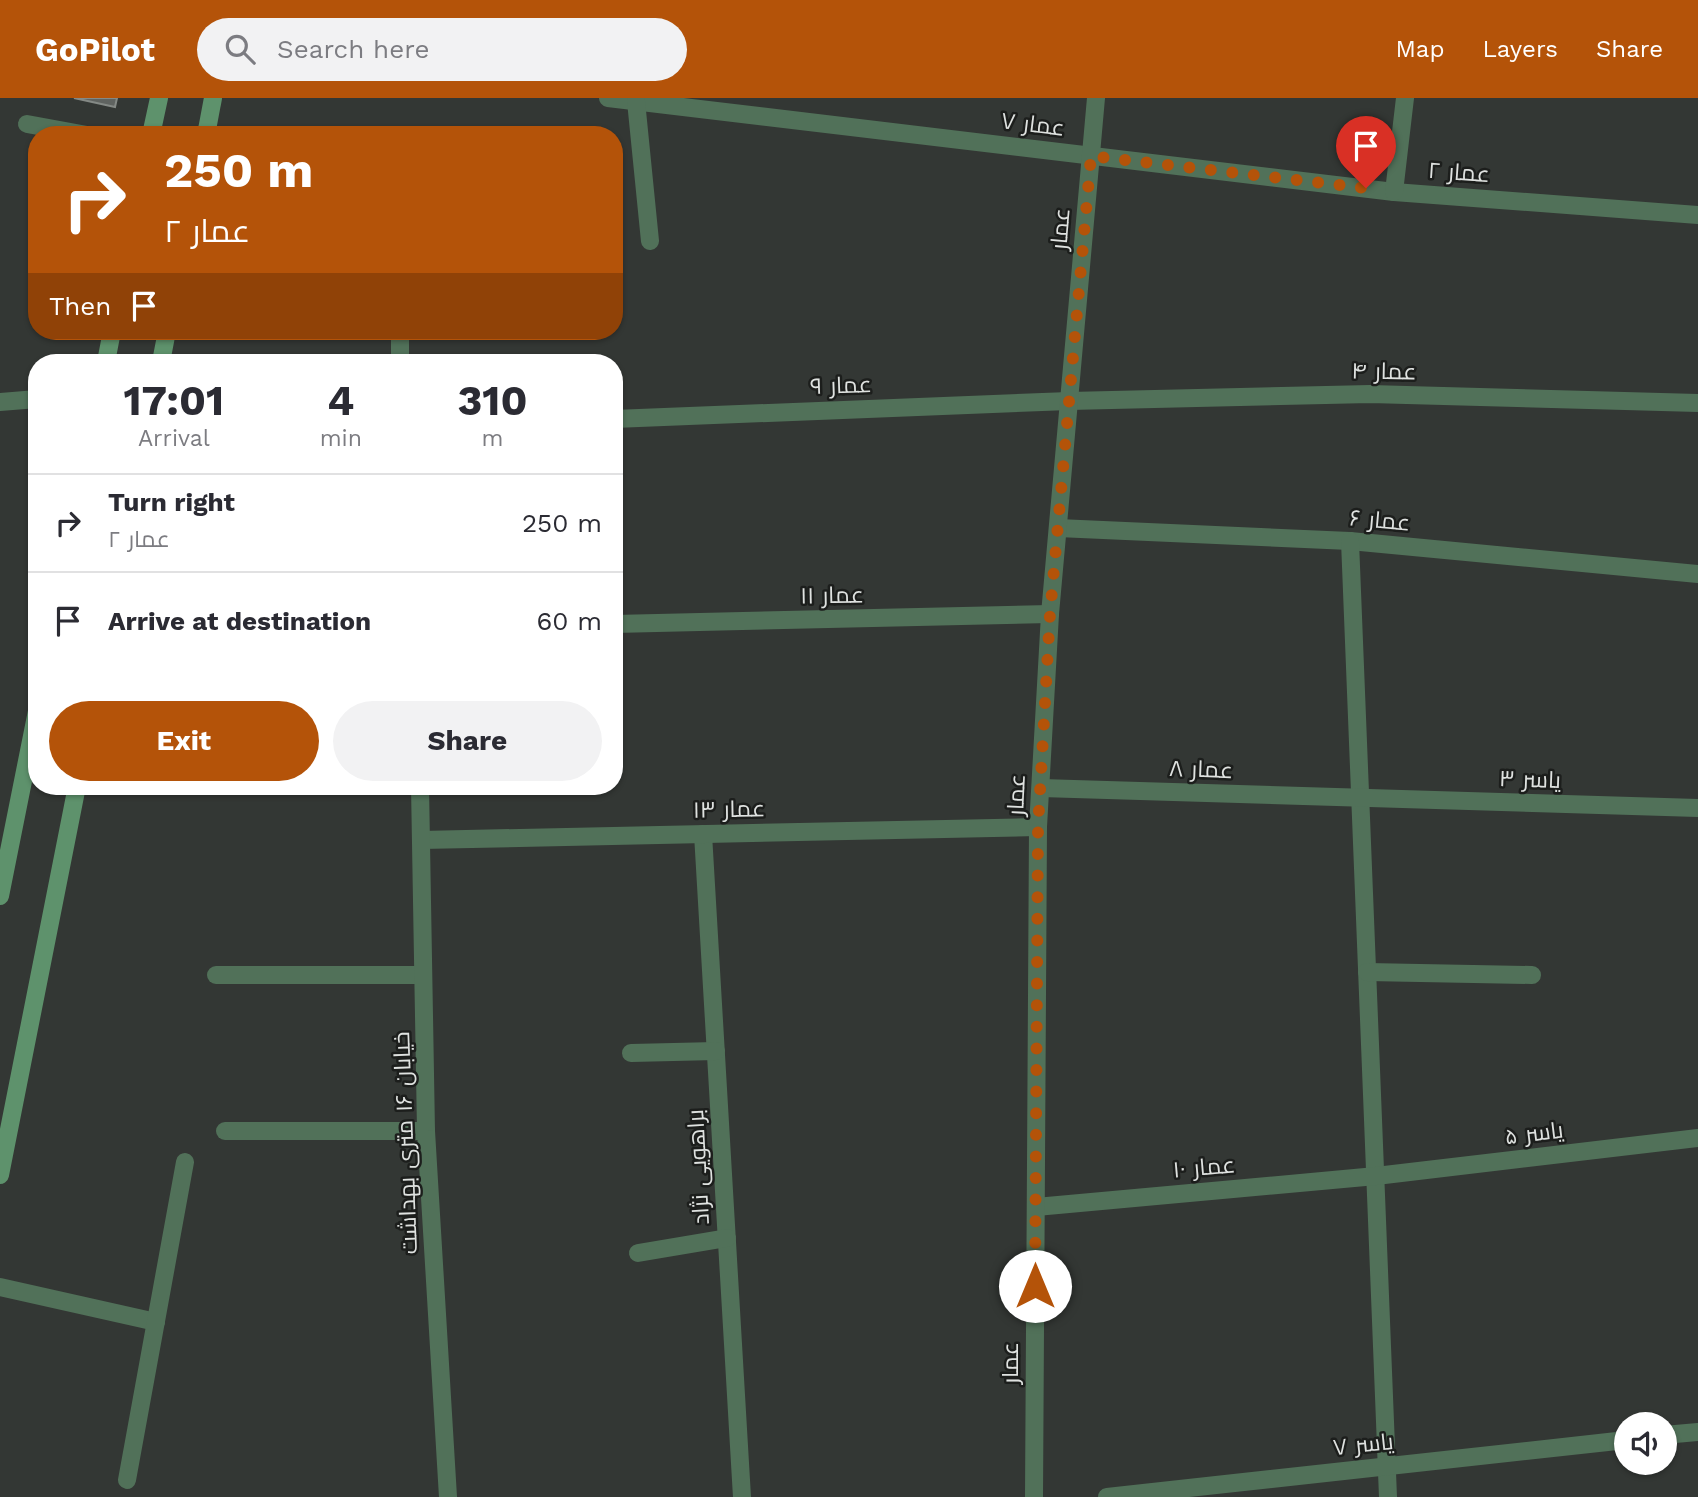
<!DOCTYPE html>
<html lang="en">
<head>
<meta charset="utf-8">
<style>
	body { margin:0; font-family:"Work Sans",Cairo,sans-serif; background:#f2f2f3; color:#2b2b33; height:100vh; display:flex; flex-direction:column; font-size:26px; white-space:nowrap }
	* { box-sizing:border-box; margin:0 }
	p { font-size:23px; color:#7c7c81 }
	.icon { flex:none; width:38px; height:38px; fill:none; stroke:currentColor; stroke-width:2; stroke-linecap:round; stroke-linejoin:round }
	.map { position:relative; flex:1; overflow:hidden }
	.side { position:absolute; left:28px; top:256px; width:595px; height:441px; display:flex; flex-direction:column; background:#fff; border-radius:28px; box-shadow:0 2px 5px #0004 }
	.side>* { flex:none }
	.guide { position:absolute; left:28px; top:28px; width:595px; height:214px; border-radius:28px; box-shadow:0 2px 5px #0004; background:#b45309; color:#fff; overflow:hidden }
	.controls { position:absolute; left:1614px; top:1314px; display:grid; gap:14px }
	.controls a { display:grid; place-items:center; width:63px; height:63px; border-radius:50%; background:#fff; box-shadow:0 2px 5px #0004; font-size:35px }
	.pin { position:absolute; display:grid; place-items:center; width:60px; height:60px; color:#fff; margin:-72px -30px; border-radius:50% 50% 50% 0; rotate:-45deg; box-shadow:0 0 7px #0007 }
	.pin .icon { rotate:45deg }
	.me { position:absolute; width:77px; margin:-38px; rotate:0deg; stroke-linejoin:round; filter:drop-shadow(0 0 5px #0008) }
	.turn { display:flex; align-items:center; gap:24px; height:147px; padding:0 21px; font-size:32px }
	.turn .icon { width:91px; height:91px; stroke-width:2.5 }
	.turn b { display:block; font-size:49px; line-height:60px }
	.then { display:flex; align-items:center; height:66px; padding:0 21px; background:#0003; gap:14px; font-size:26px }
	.eta { display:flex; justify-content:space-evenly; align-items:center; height:119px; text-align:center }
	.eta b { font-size:42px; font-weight:700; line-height:49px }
	.cta { display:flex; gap:14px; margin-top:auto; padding:14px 21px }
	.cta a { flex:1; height:80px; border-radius:42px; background:#b45309; color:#fff; font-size:28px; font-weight:700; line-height:80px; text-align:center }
	.cta a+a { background:#f2f2f3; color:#2b2b33 }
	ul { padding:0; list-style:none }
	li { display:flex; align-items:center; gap:21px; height:98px; padding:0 21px; border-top:2px solid #e1e1e2 }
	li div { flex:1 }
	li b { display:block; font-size:26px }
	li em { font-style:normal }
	header { display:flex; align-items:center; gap:42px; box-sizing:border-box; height:98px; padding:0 35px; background:#b45309; color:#fff }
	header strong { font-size:33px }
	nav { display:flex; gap:38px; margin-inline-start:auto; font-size:24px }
	.search { width:490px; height:63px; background:#f2f2f3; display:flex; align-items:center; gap:18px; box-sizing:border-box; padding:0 24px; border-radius:38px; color:#7c7c81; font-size:26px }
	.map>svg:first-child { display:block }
	.building { fill:#5f6360; stroke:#848985; stroke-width:2 }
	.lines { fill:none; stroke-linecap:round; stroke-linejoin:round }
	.minor { stroke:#517159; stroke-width:18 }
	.tertiary { stroke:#517159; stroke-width:18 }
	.secondary { stroke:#5e926c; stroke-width:18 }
	.route { stroke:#b45309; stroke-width:12; stroke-dasharray:0 21.6 }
	.labels { text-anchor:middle; stroke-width:5; stroke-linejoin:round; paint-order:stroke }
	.street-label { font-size:23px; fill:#dfe2e0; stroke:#1c1e1c }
</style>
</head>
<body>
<header>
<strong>GoPilot</strong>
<div class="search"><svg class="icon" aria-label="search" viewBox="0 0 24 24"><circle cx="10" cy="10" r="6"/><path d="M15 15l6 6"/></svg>Search here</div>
<nav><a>Map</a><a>Layers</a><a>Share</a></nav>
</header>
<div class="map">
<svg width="1698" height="1399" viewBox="0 0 1698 1399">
	<rect width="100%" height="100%" fill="#333734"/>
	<polygon class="building" points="74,0 117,0 115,9"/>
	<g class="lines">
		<g class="minor">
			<polyline points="608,0 1394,94 1698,117"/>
			<polyline points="636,3 650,143"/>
			<polyline points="27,26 87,37"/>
			<polyline points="1394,94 1405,0"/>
			<polyline points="400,240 400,264"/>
			<polyline points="614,321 1069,303 1370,296 1698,305"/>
			<polyline points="1058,430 1350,443 1698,476"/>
			<polyline points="1350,443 1388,1399"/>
			<polyline points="614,526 1050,516"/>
			<polyline points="1041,690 1698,710"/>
			<polyline points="703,736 742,1399"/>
			<polyline points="421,742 1038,729"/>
			<polyline points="1367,874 1532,877"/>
			<polyline points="216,877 423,877"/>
			<polyline points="631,955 716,953"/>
			<polyline points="225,1033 426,1033"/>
			<polyline points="1036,1109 1376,1078 1698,1040"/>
			<polyline points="638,1155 727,1140"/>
			<polyline points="0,1189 156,1224"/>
			<polyline points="127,1382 185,1064"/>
		</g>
		<g class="tertiary">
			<polyline points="0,304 37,301"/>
			<polyline points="420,688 426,1033 448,1399"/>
			<polyline points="1664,1337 1698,1334"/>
			<polyline points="1034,1399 1038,729 1050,516 1096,0"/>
			<polyline points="1107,1399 1626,1342"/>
		</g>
		<g class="secondary">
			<polyline points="151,37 159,0"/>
			<polyline points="206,37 213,0"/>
			<polyline points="106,264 112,233"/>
			<polyline points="161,264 167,233"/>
			<polyline points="0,798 37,613"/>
			<polyline points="0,1077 77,688"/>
		</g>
	</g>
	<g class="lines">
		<polyline class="route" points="1035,1188 1038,729 1050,516 1091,58 1366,90"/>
	</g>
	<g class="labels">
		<g class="street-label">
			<text transform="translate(1033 26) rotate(7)" y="8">عمار ۷</text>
			<text transform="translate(1459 74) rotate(4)" y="8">عمار ۲</text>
			<text transform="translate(1060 131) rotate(-85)" y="8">عمار</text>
			<text transform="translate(1384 273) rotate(1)" y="8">عمار ۴</text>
			<text transform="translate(841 287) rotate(-2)" y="8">عمار ۹</text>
			<text transform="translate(1380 422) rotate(5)" y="8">عمار ۶</text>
			<text transform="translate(832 497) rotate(-1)" y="8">عمار ۱۱</text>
			<text transform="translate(1201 671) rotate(2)" y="8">عمار ۸</text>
			<text transform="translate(1530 681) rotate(2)" y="8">یاسر ۳</text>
			<text transform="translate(1016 697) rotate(-87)" y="8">عمار</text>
			<text transform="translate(729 711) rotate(-1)" y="8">عمار ۱۳</text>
			<text transform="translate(1534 1035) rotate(-7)" y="8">یاسر ۵</text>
			<text transform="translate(405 1045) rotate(-92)" y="8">خیابان ۱۶ متری بهداشت</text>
			<text transform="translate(698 1069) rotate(-93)" y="8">براهویی نژاد</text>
			<text transform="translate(1204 1069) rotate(-5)" y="8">عمار ۱۰</text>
			<text transform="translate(1010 1265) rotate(-90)" y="8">عمار</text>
			<text transform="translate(1363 1346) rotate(-6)" y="8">یاسر ۷</text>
		</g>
	</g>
</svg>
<div class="controls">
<a><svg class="icon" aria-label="sound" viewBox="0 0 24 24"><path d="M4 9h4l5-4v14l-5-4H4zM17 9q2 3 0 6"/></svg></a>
</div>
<div class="pin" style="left:1366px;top:90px;background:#d93025"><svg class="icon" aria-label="arrive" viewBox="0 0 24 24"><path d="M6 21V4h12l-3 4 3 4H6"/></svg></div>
<svg class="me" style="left:1035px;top:1188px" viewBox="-20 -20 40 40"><circle r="19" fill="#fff"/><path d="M0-13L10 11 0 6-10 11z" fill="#b45309"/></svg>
<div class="guide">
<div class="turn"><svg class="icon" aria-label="right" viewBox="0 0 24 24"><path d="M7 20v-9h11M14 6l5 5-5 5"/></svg><div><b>250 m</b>عمار ۲</div></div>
<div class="then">Then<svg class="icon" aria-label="arrive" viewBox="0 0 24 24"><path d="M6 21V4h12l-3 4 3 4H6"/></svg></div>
</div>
<section class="side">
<div class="eta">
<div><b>17:01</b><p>Arrival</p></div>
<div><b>4</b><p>min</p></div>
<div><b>310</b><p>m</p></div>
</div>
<ul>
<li><svg class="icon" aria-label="right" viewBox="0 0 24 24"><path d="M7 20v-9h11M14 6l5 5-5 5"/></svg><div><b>Turn right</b><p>عمار ۲</p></div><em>250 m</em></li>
<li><svg class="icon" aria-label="arrive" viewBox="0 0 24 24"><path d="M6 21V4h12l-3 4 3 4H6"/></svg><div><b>Arrive at destination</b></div><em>60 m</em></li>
</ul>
<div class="cta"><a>Exit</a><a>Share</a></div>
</section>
</div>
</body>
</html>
